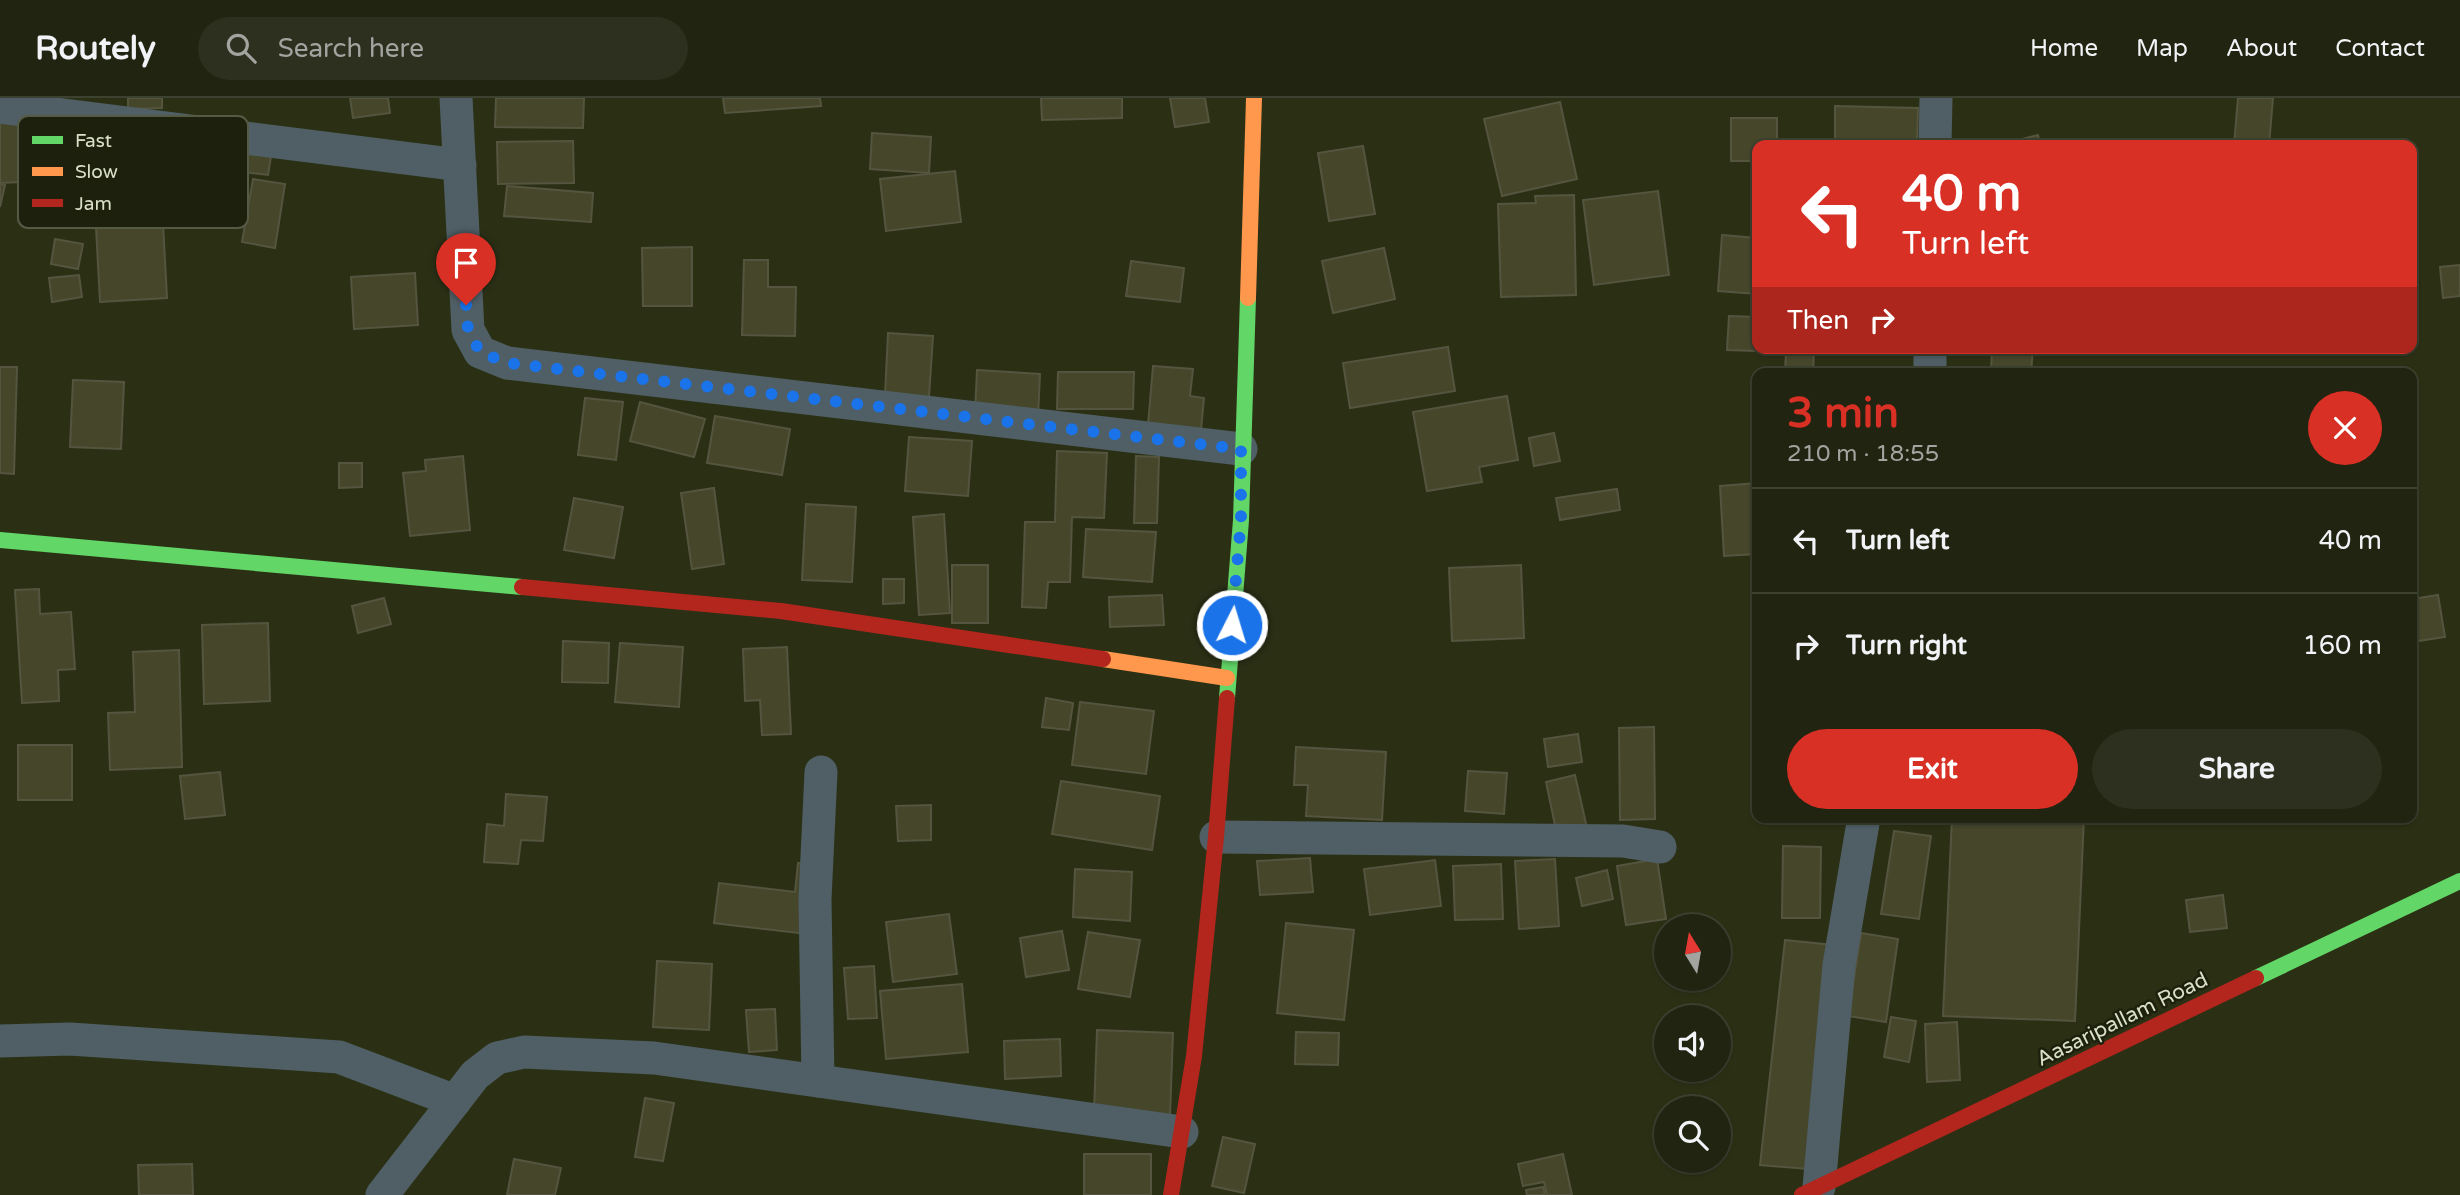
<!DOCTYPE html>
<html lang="en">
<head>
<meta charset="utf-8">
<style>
	body { margin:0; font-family:"Varela Round",sans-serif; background:#2d301e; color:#f1f3f6; height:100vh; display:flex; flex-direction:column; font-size:26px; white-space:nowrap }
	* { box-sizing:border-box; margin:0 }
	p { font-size:23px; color:#a2a49f }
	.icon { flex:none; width:38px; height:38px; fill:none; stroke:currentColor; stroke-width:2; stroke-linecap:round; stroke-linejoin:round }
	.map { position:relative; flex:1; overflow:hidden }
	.sheet { position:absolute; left:1752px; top:270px; width:665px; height:455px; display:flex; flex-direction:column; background:#202410; border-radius:14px; box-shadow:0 2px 5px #0004,0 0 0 2px #3d4130 }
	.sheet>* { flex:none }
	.top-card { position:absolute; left:1752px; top:42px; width:665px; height:214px; border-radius:14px; box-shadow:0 2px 5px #0004,0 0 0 2px #3d4130; background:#d93025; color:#fff; overflow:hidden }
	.needle { width:46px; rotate:349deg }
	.fabs { position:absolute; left:1654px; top:816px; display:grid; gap:14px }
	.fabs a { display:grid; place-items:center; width:77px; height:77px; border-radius:50%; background:#202410; box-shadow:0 2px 5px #0004,0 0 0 2px #3d4130; font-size:35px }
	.pin { position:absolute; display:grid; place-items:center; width:60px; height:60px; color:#fff; margin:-72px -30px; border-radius:50% 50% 50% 0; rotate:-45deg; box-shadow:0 0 7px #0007 }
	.pin .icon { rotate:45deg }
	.me { position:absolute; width:77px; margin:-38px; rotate:5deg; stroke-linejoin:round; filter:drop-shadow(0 0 5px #0008) }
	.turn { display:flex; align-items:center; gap:24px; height:147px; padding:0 35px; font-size:32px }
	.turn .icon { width:91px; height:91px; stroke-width:2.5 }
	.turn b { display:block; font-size:49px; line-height:60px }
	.then { display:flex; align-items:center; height:66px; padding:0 35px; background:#0003; gap:14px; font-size:26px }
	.round { display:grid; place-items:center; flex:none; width:74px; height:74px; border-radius:37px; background:#2d301e }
	.headline { display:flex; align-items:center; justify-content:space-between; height:119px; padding:0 35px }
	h1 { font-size:42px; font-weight:700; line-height:52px; color:#d93025 }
	.action { display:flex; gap:14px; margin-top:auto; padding:14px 35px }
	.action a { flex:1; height:80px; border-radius:42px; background:#d93025; color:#fff; font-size:28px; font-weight:700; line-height:80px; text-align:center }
	.action a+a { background:#2d301e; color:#f1f3f6 }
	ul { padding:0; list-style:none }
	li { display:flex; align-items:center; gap:21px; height:105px; padding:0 35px; border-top:2px solid #3d4130 }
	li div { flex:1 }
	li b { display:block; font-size:26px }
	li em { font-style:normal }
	header { display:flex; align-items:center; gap:42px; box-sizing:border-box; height:98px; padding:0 35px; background:#202410; border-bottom:2px solid #3d4130 }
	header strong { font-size:33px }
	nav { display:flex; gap:38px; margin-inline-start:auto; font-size:24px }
	.search { width:490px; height:63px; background:#2d301e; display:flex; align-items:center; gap:18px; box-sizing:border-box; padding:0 24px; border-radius:38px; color:#a2a49f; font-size:26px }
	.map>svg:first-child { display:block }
	.building { fill:#46462b; stroke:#55553f; stroke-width:2 }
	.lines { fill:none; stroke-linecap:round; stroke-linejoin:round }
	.street { stroke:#4f5f65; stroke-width:33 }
	.fast { stroke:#63d668; stroke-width:16 }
	.slow { stroke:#ff974d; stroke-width:16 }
	.jam { stroke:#b3261e; stroke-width:16 }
	.route { stroke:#1a73e8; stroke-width:12; stroke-dasharray:0 21.6 }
	.labels { text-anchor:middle; stroke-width:5; stroke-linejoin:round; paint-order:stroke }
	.street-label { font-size:21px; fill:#dae0c7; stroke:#1c200c }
	.key { fill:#1c200c; stroke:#555a44; stroke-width:2 }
	.key-label { font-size:19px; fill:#dae0c7 }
</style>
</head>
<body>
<header>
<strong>Routely</strong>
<div class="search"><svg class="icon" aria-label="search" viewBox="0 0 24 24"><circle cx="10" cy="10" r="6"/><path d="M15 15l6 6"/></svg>Search here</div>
<nav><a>Home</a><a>Map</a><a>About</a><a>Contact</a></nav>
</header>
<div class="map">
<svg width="2460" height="1097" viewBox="0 0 2460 1097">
	<rect width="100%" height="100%" fill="#2b3015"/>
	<g class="building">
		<polygon points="128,0 162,0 162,10 128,11"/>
		<polygon points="350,0 388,0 390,15 353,20"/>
		<polygon points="496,0 584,0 583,30 495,29"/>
		<polygon points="723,0 820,0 821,8 725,15"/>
		<polygon points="1041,0 1122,0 1122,20 1042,22"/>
		<polygon points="1170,0 1205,0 1209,24 1175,29"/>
		<polygon points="2238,0 2273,0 2269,47 2234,47"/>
		<polygon points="1560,4 1577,81 1502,98 1484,21"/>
		<polygon points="1835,8 1918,10 1917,47 1835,47"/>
		<polygon points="1731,20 1777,20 1777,47 1757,47 1757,63 1731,63"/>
		<polygon points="39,23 41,83 0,85 0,24"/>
		<polygon points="872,35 931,39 929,75 870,71"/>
		<polygon points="2038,37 2040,47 2002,47 2002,46"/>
		<polygon points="573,43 574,85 498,86 497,44"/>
		<polygon points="2117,43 2118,47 2083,47 2083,46"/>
		<polygon points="238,47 272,52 268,77 234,73"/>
		<polygon points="1363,48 1375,116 1329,123 1318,55"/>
		<polygon points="955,73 961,124 886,133 880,81"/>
		<polygon points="253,81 285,86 275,150 242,144"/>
		<polygon points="0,86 5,87 0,109"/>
		<polygon points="507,88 593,95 591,124 504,118"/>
		<polygon points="1658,93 1669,177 1594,187 1583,102"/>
		<polygon points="1574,97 1576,197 1501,199 1498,106 1536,105 1535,98"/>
		<polygon points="163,125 167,200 100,204 96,129"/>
		<polygon points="1722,137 1757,140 1757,196 1718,193"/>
		<polygon points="55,141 83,146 78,171 51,166"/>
		<polygon points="692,149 692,208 643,208 642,150"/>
		<polygon points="1384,150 1395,201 1333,215 1322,163"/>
		<polygon points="744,162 768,162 768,189 796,189 795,238 742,237"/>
		<polygon points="1131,163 1184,170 1180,204 1126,198"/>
		<polygon points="2460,167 2460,198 2443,200 2440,169"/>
		<polygon points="415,175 418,227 354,231 351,179"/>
		<polygon points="79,177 82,199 52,204 49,180"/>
		<polygon points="1729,218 1757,219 1757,250 1814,250 1813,275 1785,275 1786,254 1727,252"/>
		<polygon points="888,235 933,238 929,299 885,297"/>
		<polygon points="1448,249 1455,293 1350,310 1343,265"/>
		<polygon points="1992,250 2033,250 2031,275 1991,275"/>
		<polygon points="1153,268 1193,271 1190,298 1204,300 1201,332 1148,327"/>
		<polygon points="0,269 17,269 14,376 0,375"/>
		<polygon points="977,272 1040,276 1038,319 975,315"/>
		<polygon points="1058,274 1134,274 1133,311 1057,311"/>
		<polygon points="73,282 124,284 121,351 70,349"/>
		<polygon points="1507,298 1518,362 1479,369 1482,384 1427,393 1413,314"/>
		<polygon points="585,300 623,304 616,362 578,357"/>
		<polygon points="640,304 705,321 694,359 630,343"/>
		<polygon points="715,318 790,331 782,377 707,365"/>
		<polygon points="1554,335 1560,363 1534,368 1529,340"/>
		<polygon points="909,339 972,343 968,398 905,393"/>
		<polygon points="1057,353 1107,355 1104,420 1072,419 1070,484 1048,484 1046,510 1022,509 1025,424 1055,424"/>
		<polygon points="463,358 470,432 410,438 403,375 426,373 425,362"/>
		<polygon points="1136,358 1159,359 1157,425 1134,425"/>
		<polygon points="339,365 362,365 362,389 339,390"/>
		<polygon points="1757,385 1757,456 1724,458 1720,388"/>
		<polygon points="714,390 724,466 692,471 681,395"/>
		<polygon points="1617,391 1620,412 1560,422 1556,400"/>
		<polygon points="574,400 623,409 614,460 564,452"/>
		<polygon points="806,406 856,409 852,484 802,482"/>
		<polygon points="944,416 950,515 919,517 913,419"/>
		<polygon points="1086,431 1156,434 1152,484 1083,479"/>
		<rect x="952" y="467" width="36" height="58"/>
		<polygon points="1521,467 1524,540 1452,543 1449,470"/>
		<polygon points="883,481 904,481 904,505 883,506"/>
		<polygon points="39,491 40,516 71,514 75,571 58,572 59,603 22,605 15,492"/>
		<polygon points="1162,497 1164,527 1110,529 1109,499"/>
		<polygon points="2438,497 2445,539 2412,544 2412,501"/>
		<polygon points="384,500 391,526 358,535 352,508"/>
		<polygon points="268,525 270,603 204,606 202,527"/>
		<polygon points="563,543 609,545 608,585 562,584"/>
		<polygon points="620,545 683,549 679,609 615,604"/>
		<polygon points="787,549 791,636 762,637 760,602 745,603 743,551"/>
		<polygon points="179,552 182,669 110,672 108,615 135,614 133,554"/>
		<polygon points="1046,600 1073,605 1069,632 1042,629"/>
		<polygon points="1080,604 1154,613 1146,676 1072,667"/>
		<polygon points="1654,629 1655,721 1620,722 1619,630"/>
		<polygon points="1578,636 1582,664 1548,669 1544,641"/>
		<rect x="18" y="647" width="54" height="55"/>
		<polygon points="1296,649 1386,654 1382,722 1306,718 1308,687 1294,687"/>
		<polygon points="1468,673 1507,675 1504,716 1465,713"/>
		<polygon points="220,674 225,717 185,721 180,678"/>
		<polygon points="1575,677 1587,730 1557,737 1546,684"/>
		<polygon points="1061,683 1160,698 1152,752 1052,736"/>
		<polygon points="506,696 547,699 543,743 521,742 518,766 484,764 487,726 504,728"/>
		<polygon points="931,707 931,742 898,743 896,708"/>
		<polygon points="1952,719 2084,719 2075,923 1943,918"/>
		<polygon points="1894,733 1931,738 1919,821 1881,816"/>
		<polygon points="1783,748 1821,749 1820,820 1782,820"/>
		<polygon points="1310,760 1313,794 1260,797 1257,763"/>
		<polygon points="1555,761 1559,828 1519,831 1515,763"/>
		<polygon points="1657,761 1666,821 1626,827 1617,768"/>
		<polygon points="1435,762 1441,808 1370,817 1364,771"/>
		<polygon points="798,765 825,768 816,837 714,825 719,785 795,794"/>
		<polygon points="1501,766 1503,821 1455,822 1453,768"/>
		<polygon points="1075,771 1132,774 1130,823 1073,819"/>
		<polygon points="1607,772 1613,801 1582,808 1576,780"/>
		<polygon points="2223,797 2227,830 2190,834 2186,802"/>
		<polygon points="949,816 957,876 893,884 886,824"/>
		<polygon points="1286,825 1354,832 1344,922 1277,915"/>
		<polygon points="1062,833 1069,872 1026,879 1020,840"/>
		<polygon points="1088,834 1140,842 1130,899 1078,891"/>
		<polygon points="1861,835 1898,841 1886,924 1848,918"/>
		<polygon points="1785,842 1833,847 1808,1071 1760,1067"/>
		<polygon points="657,863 712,866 709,932 653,929"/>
		<polygon points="874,868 877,920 848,921 844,870"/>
		<polygon points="962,886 968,954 886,961 880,893"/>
		<polygon points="775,911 777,952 749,954 746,912"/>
		<polygon points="1891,919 1916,923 1909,964 1884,959"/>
		<polygon points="1957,924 1960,982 1927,984 1925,926"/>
		<polygon points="1097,932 1173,935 1170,1018 1094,1014"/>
		<polygon points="1296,934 1339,935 1338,967 1295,966"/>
		<polygon points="1060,941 1061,978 1005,981 1004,943"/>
		<polygon points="645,1000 674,1005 663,1063 635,1059"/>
		<polygon points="1223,1039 1255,1046 1244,1095 1212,1088"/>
		<rect x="1084" y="1056" width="67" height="41"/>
		<polygon points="1563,1056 1572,1097 1547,1097 1544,1084 1523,1088 1518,1066"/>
		<polygon points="514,1061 561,1070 555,1097 507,1097"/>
		<polygon points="192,1066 193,1097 139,1097 138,1067"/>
		<polygon points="1543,1089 1545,1097 1527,1097 1526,1092"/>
	</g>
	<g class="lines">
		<g class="street">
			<polyline points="456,0 468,232 480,254 507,265 1241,351"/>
			<polyline points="0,9 460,67"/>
			<polyline points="1935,47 1936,0"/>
			<polyline points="1930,275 1930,250"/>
			<polyline points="1216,739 1623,743 1660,749"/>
			<polyline points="0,943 70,941 339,959 455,1003"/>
			<polyline points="818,983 815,801 821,674"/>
			<polyline points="1819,1089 1839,867 1864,719"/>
			<polyline points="382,1097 475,977 497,960 524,954 654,960 1182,1034"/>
		</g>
		<g class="fast">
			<polyline points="0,442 522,489"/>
			<polyline points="1227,600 1241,422 1248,200"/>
			<polyline points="2256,880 2460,783"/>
		</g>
		<g class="slow">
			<polyline points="1248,200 1254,0"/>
			<polyline points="1103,561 1227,580"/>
		</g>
		<g class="jam">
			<polyline points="522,489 781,513 1103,561"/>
			<polyline points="1171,1097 1194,958 1216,739 1227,600"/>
			<polyline points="1802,1097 2256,880"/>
		</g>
	</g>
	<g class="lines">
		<polyline class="route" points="466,207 468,232 480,254 507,265 1241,351 1241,422 1232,527"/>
	</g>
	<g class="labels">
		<g class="street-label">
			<text transform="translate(2122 921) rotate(-26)" y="7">Aasaripallam Road</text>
		</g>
	</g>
	<rect x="18" y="18" width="230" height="112" rx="10" class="key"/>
	<rect x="32" y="38" width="31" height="8" fill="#63d668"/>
	<rect x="32" y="69" width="31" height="9" fill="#ff974d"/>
	<rect x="32" y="101" width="31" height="8" fill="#b3261e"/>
	<g class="key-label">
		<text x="75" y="49">Fast</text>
		<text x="75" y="80">Slow</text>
		<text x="75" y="112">Jam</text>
	</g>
</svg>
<div class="fabs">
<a><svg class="needle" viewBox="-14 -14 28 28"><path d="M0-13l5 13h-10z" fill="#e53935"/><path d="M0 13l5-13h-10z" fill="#a2a49f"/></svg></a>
<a><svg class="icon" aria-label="sound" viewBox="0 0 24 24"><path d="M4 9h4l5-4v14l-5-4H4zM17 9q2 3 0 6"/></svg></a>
<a><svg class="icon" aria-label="search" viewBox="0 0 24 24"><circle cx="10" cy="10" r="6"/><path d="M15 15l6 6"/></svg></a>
</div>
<div class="pin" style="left:466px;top:207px;background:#d93025"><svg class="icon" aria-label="arrive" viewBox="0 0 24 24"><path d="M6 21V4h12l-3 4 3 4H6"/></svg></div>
<svg class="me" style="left:1232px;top:527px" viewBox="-20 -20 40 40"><circle r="17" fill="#1a73e8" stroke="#fff" stroke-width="3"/><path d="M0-11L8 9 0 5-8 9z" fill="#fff"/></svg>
<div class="top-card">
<div class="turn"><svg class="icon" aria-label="left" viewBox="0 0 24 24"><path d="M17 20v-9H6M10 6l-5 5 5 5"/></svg><div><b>40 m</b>Turn left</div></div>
<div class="then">Then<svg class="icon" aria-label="right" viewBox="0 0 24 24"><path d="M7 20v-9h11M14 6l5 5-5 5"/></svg></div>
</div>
<section class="sheet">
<div class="headline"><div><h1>3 min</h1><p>210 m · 18:55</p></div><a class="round" style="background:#d93025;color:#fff"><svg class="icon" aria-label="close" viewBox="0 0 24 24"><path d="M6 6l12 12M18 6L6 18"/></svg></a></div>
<ul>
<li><svg class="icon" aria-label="left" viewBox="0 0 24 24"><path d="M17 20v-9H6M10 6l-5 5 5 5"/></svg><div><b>Turn left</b></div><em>40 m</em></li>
<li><svg class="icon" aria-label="right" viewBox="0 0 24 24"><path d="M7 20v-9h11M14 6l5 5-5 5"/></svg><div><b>Turn right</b></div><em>160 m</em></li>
</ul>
<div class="action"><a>Exit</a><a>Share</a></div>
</section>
</div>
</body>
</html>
